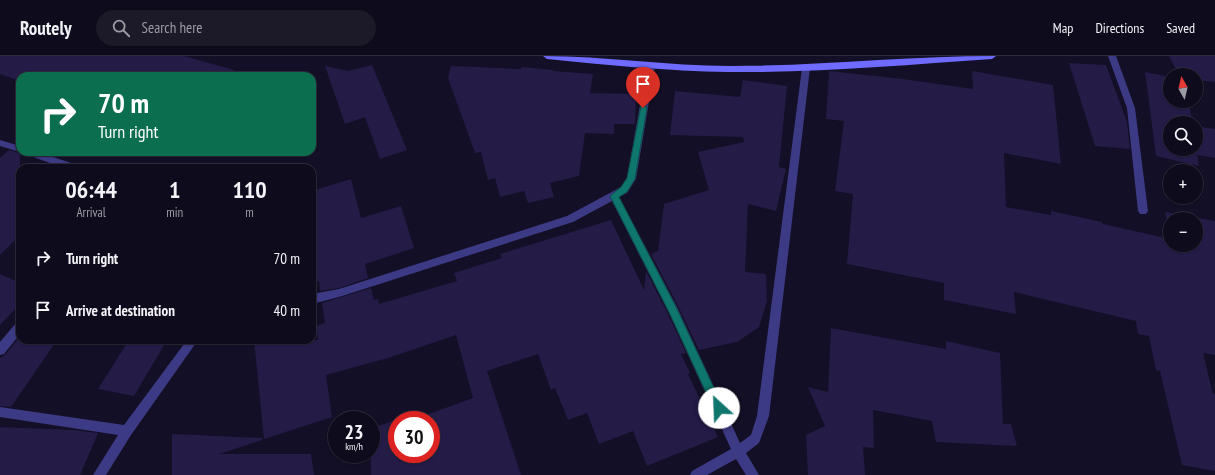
<!DOCTYPE html>
<html lang="en">
<head>
<meta charset="utf-8">
<style>
	body { margin:0; font-family:"PT Sans Narrow",sans-serif; background:#1c1929; color:#f1f3f6; height:100vh; display:flex; flex-direction:column; font-size:15px; white-space:nowrap }
	* { box-sizing:border-box; margin:0 }
	p { font-size:13px; color:#9b9ba3 }
	.icon { flex:none; width:22px; height:22px; fill:none; stroke:currentColor; stroke-width:2; stroke-linecap:round; stroke-linejoin:round }
	.map { position:relative; flex:1; overflow:hidden }
	.panel { position:absolute; left:16px; top:108px; width:300px; height:180px; display:flex; flex-direction:column; background:#0e0b1c; border-radius:12px; box-shadow:0 1px 3px #0004,0 0 0 1px #2e2b3b }
	.panel>* { flex:none }
	.hud { position:absolute; left:16px; top:16px; width:300px; height:84px; border-radius:12px; box-shadow:0 1px 3px #0004,0 0 0 1px #2e2b3b; background:#0b6e4f; color:#fff; overflow:hidden }
	.needle { width:26px; rotate:352deg }
	.fabs { position:absolute; left:1163px; top:12px; display:grid; gap:8px }
	.fabs a { display:grid; place-items:center; width:40px; height:40px; border-radius:50%; background:#0e0b1c; box-shadow:0 1px 3px #0004,0 0 0 1px #2e2b3b; font-size:20px }
	.speed { position:absolute; left:328px; top:355px; display:flex; gap:8px; font-size:20px; font-weight:700; text-align:center }
	.speed>* { display:grid; place-content:center; width:52px; height:52px; border-radius:50%; background:#0e0b1c; box-shadow:0 1px 3px #0004,0 0 0 1px #2e2b3b; line-height:1 }
	.speed small { font-size:10px; font-weight:400 }
	.speed .limit { border:6px solid #d22; background:#fff; color:#111 }
	.pin { position:absolute; display:grid; place-items:center; width:34px; height:34px; color:#fff; margin:-41px -17px; border-radius:50% 50% 50% 0; rotate:-45deg; box-shadow:0 0 4px #0007 }
	.pin .icon { rotate:45deg }
	.me { position:absolute; width:44px; margin:-22px; rotate:335deg; stroke-linejoin:round; filter:drop-shadow(0 0 3px #0008) }
	.turn { display:flex; align-items:center; gap:14px; height:84px; padding:0 16px; font-size:18px }
	.turn .icon { width:52px; height:52px; stroke-width:2.5 }
	.turn b { display:block; font-size:28px; line-height:34px }
	.eta { display:flex; justify-content:space-evenly; align-items:center; height:68px; text-align:center }
	.eta b { font-size:24px; font-weight:700; line-height:28px }
	ul { padding:0; list-style:none }
	li { display:flex; align-items:center; gap:12px; height:52px; padding:0 16px }
	li div { flex:1 }
	li b { display:block; font-size:15px }
	li em { font-style:normal }
	header { display:flex; align-items:center; gap:24px; box-sizing:border-box; height:56px; padding:0 20px; background:#0e0b1c; border-bottom:1px solid #2e2b3b }
	header strong { font-size:19px }
	nav { display:flex; gap:22px; margin-inline-start:auto; font-size:14px }
	.search { width:280px; height:36px; background:#1c1929; display:flex; align-items:center; gap:10px; box-sizing:border-box; padding:0 14px; border-radius:22px; color:#9b9ba3; font-size:15px }
	.map>svg:first-child { display:block }
	.building { fill:#241b47 }
	.lines { fill:none; stroke-linecap:round; stroke-linejoin:round }
	.minor { fill:#3d3a85; fill-rule:evenodd }
	.secondary { fill:#6f6bff; fill-rule:evenodd }
	.route { fill:#0f766e; stroke:#0a4d48 }
</style>
</head>
<body>
<header>
<strong>Routely</strong>
<div class="search"><svg class="icon" aria-label="search" viewBox="0 0 24 24"><circle cx="10" cy="10" r="6"/><path d="M15 15l6 6"/></svg>Search here</div>
<nav><a>Map</a><a>Directions</a><a>Saved</a></nav>
</header>
<div class="map">
<svg width="1215" height="419" viewBox="0 0 1215 419">
	<rect width="100%" height="100%" fill="#130f26"/>
	<g class="building">
		<polygon points="0,0 184,0 234,14 233,20 20,20 20,25 0,18"/>
		<polygon points="1169,0 1215,0 1215,26 1196,24 1196,19 1179,19"/>
		<polygon points="1069,7 1106,9 1127,66 1130,93 1095,90"/>
		<polygon points="372,9 407,94 380,103 365,61 345,68 325,10 348,15"/>
		<polygon points="451,10 521,13 522,11 553,14 553,15 593,18 590,37 636,38 635,68 614,68 614,78 585,77 579,120 550,127 554,141 528,147 524,135 500,141 495,122 488,124 481,96 475,97 448,22"/>
		<polygon points="829,15 903,23 973,33 972,15 1053,29 1061,108 1004,97 1006,151 1051,159 1051,155 1102,166 1103,168 1170,183 1170,189 1196,189 1196,163 1170,163 1170,181 1165,156 1215,165 1215,299 1203,297 1213,338 1215,338 1215,415 1182,409 1160,315 1156,314 1149,280 1138,278 1136,265 1014,236 1016,258 944,244 944,227 847,208 853,138 835,135 844,65 826,63"/>
		<polygon points="1145,16 1170,21 1170,45 1189,45 1192,67 1170,67 1170,93 1196,93 1196,70 1215,73 1215,102 1197,99 1199,110 1156,100"/>
		<polygon points="743,24 787,30 779,111 786,113 776,155 748,148 745,216 766,218 767,245 759,271 737,286 699,294 678,250 651,198 658,195 664,148 709,134 698,96 744,86 743,81 670,79 675,35 740,41"/>
		<polygon points="9,94 20,97 20,179 0,199 0,102"/>
		<polygon points="351,123 361,162 401,150 414,192 365,208 368,222 339,232 320,235 319,225 315,227 312,214 312,135"/>
		<polygon points="611,164 644,234 646,215 668,258 686,297 681,298 690,317 688,318 718,381 647,410 633,375 599,388 587,357 568,364 555,332 551,334 538,298 487,315 521,419 371,419 371,373 400,362 401,364 397,364 397,398 431,398 431,364 412,364 473,342 456,279 388,302 326,319 332,361 264,383 254,284 318,284 316,270 325,267 322,247 371,232 374,244 378,243 379,248 457,225 454,217 502,202 500,198"/>
		<polygon points="0,218 20,227 20,248 0,269"/>
		<polygon points="831,272 946,293 946,285 1000,297 1003,368 1011,368 1017,390 936,386 932,365 873,354 874,392 863,391 865,419 808,419 806,379 825,370 808,331 828,336"/>
		<polygon points="17,284 57,284 11,351 0,350 0,302 5,299"/>
		<polygon points="129,284 167,284 134,340 98,333"/>
		<polygon points="0,371 73,374 98,377 80,419 0,419"/>
		<polygon points="172,378 262,382 262,384 219,398 311,398 314,419 172,419"/>
	</g>
	<g class="lines">
		<g class="minor">
			<polygon points="1108,0 1116,0 1135,52 1148,155 1146,158 1140,158 1138,155 1127,52"/>
			<polygon points="651,7 655,10 636,123 627,137 619,141 677,251 740,387 751,379 757,360 802,12 806,9 810,12 769,360 759,387 746,397 759,419 746,419 736,403 707,419 690,419 692,415 731,393 669,257 612,145 573,166 339,241 312,248 312,238 339,233 567,160 621,131 627,122 647,10"/>
			<polygon points="0,84 20,90 20,96 21,96 20,96 0,90"/>
			<polygon points="24,96 38,96 77,109 79,112 64,112 25,98"/>
			<polygon points="20,265 20,278 4,298 0,299 0,286 16,267"/>
			<polygon points="187,284 198,284 131,379 106,419 93,419 118,379 0,361 0,351 124,369"/>
		</g>
		<path class="secondary" d="M 543,0 C 605,0 668,10 730,10 C 819,10 907,0 996,0 L 992,3 C 904,9 816,17 728,16 C 668,15 607,9 547,3 Z"/>
	</g>
	<polygon class="route" points="641,50 646,50 647,52 635,123 627,136 619,141 676,251 722,349 724,352 722,356 719,357 715,356 669,256 610,140 621,131 627,122"/>
</svg>
<div class="fabs">
<a><svg class="needle" viewBox="-14 -14 28 28"><path d="M0-13l5 13h-10z" fill="#e53935"/><path d="M0 13l5-13h-10z" fill="#9b9ba3"/></svg></a>
<a><svg class="icon" aria-label="search" viewBox="0 0 24 24"><circle cx="10" cy="10" r="6"/><path d="M15 15l6 6"/></svg></a>
<a>+</a>
<a>−</a>
</div>
<div class="speed"><div>23<small>km/h</small></div><div class="limit">30</div></div>
<div class="pin" style="left:643px;top:52px;background:#d93025"><svg class="icon" aria-label="arrive" viewBox="0 0 24 24"><path d="M6 21V4h12l-3 4 3 4H6"/></svg></div>
<svg class="me" style="left:719px;top:352px" viewBox="-20 -20 40 40"><circle r="19" fill="#fff"/><path d="M0-13L10 11 0 6-10 11z" fill="#0f766e"/></svg>
<div class="hud">
<div class="turn"><svg class="icon" aria-label="right" viewBox="0 0 24 24"><path d="M7 20v-9h11M14 6l5 5-5 5"/></svg><div><b>70 m</b>Turn right</div></div>
</div>
<section class="panel">
<div class="eta">
<div><b>06:44</b><p>Arrival</p></div>
<div><b>1</b><p>min</p></div>
<div><b>110</b><p>m</p></div>
</div>
<ul>
<li><svg class="icon" aria-label="right" viewBox="0 0 24 24"><path d="M7 20v-9h11M14 6l5 5-5 5"/></svg><div><b>Turn right</b></div><em>70 m</em></li>
<li><svg class="icon" aria-label="arrive" viewBox="0 0 24 24"><path d="M6 21V4h12l-3 4 3 4H6"/></svg><div><b>Arrive at destination</b></div><em>40 m</em></li>
</ul>
</section>
</div>
</body>
</html>
